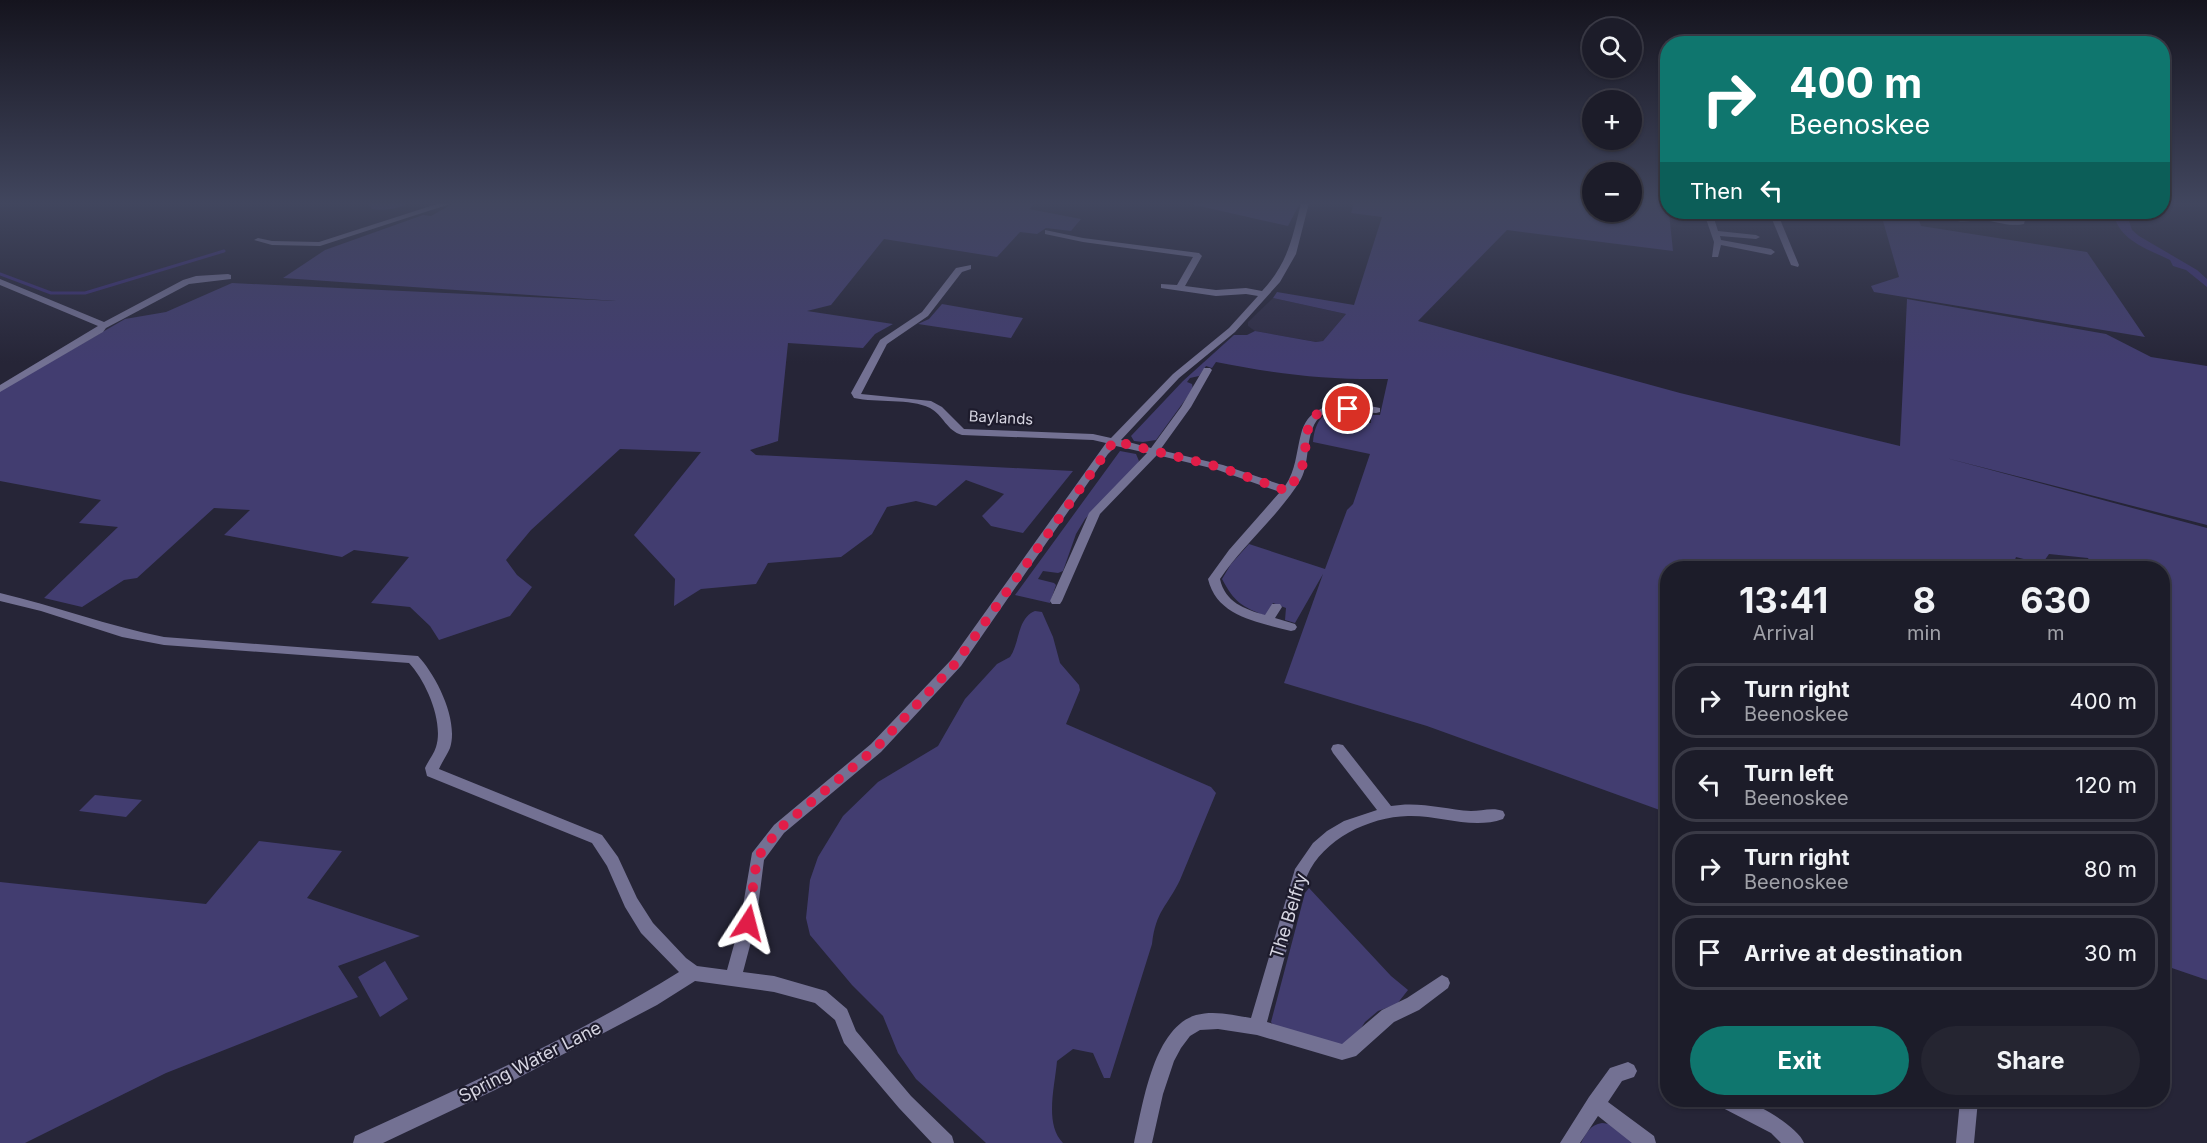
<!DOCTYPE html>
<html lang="en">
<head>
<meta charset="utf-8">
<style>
	body { margin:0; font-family:Inter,sans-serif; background:#252531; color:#f1f3f6; height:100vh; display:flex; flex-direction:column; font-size:22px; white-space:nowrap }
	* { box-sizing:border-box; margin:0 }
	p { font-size:20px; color:#a0a1a8 }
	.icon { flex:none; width:33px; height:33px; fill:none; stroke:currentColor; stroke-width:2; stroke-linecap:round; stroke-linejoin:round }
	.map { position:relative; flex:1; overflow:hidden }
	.sheet { position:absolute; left:1660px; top:561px; width:510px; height:546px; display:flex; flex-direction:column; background:#1c1c29; border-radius:24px; box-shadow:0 2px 4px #0004,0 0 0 2px #3a3a46 }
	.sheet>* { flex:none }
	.hud { position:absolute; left:1660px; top:36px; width:510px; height:183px; border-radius:24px; box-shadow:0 2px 4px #0004,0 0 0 2px #3a3a46; background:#0f766e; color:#fff; overflow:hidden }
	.tools { position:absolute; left:1582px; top:18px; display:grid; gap:12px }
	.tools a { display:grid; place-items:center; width:60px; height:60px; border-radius:50%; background:#1c1c29; box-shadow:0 2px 4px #0004,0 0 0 2px #3a3a46; font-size:30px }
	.pin { position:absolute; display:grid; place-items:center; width:51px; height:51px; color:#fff; margin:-26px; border:3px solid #fff; border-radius:50%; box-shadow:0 2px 6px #0007 }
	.me { position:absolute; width:66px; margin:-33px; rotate:9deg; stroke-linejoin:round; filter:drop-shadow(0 0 4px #0008) }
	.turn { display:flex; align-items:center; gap:21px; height:126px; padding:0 30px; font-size:27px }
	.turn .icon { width:78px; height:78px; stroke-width:2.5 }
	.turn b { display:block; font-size:42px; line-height:51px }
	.then { display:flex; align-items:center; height:57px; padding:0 30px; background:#0003; gap:12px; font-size:22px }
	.eta { display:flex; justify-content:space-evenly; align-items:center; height:102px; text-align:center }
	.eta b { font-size:36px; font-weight:700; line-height:42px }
	.button { display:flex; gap:12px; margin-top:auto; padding:12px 30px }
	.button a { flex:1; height:69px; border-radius:36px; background:#0f766e; color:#fff; font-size:24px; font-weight:700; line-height:69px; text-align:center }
	.button a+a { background:#252531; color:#f1f3f6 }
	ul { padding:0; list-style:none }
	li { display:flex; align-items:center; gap:18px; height:75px; margin:0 12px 9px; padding:0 18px; border:3px solid #3a3a46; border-radius:24px }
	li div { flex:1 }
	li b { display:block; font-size:22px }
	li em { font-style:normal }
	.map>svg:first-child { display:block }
	.built { fill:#2f2d45 }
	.green { fill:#423d70 }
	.water { fill:#3a2e74 }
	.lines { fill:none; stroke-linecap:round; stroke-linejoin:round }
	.stream { stroke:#3a2e74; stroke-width:3 }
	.river { fill:#3a2e74; fill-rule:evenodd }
	.street { fill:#737193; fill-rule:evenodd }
	.route { stroke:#e11d48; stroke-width:10; stroke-dasharray:0 18 }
	.labels { text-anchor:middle; stroke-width:4.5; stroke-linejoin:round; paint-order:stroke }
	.street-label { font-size:15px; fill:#d6d5e1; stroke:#1d1b2c }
	.near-street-label { font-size:18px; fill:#d6d5e1; stroke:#1d1b2c }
</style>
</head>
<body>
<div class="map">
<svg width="2207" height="1143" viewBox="0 0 2207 1143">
	<rect width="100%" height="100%" fill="#262537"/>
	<polygon class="built" points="1273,298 1346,314 1323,341 1316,342 1255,331 1248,326 1248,322"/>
	<g class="green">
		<polygon points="454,203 1035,203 1029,209 1081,219 1071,231 1046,228 1037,234 1020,232 997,257 884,239 831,305 807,311 893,324 875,334 863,348 788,343 778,441 750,450 756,455 1073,471 1023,533 991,526 982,516 1004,494 966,480 936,506 916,501 887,507 872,534 841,557 768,563 756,584 701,589 674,606 675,579 634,535 701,452 620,449 531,530 506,560 517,575 532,587 510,616 439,640 430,626 410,607 371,603 409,557 354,550 342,557 224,535 250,510 214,508 137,578 124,580 82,607 44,598 118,527 79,523 101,500 0,481 0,391 125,319 166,312 232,283 616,301 283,278 325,250 423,215 431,216"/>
		<polygon points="1186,203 1300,203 1288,226"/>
		<path d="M 1354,203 L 1593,203 L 1593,212 L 1632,212 L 1632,203 L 1668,203 L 1673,251 L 1507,230 L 1418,321 L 1680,393 L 1900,446 L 1907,299 L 2106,334 L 2151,357 L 2207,366 L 2207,525 L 1946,458 L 2207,528 L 2207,980 L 2163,965 L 2163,568 L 2093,568 L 2088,558 L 2049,554 L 2042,564 L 2016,557 L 2012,568 L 1992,563 L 1991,568 L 1668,568 L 1668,813 L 1427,726 L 1284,683 L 1323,574 L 1295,623 L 1285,620 L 1286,608 L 1273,603 L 1266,616 C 1241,606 1235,603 1222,579 L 1231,564 L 1249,544 L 1325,569 L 1347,510 L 1353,504 L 1370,454 L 1313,442 C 1316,411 1333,405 1362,415 L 1362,422 L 1371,423 L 1371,415 L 1380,415 L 1388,379 C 1327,380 1276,374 1216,362 L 1212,368 L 1206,366 L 1199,376 L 1190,378 L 1187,382 L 1192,384 L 1193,389 L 1156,440 L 1143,442 L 1134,441 L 1131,436 L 1183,381 L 1234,335 L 1247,335 L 1255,331 L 1316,342 L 1323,341 L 1346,314 L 1273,298 L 1277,292 L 1354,305 L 1382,217 L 1351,213 Z"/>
		<polygon points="1842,212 1916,212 1921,226 2087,252 2145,337 1874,292 1871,286 1899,277 1883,221"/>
		<polygon points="942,304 1023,318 1011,338 918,324 929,319"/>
		<polygon points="1120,451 1136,454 1139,461 1136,467 1085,519 1076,534 1063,571 1058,573 1043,571 1038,579 1054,583 1056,585 1050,603 1015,595"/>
		<path d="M 1035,611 L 1042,612 L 1053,637 L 1060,663 L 1079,685 L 1080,690 L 1066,724 L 1211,787 L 1216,793 C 1204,822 1192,851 1180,880 C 1167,907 1156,910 1152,944 L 1110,1078 L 1104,1078 L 1093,1053 L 1073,1049 L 1057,1061 C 1055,1086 1044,1124 1063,1143 L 986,1143 L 916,1079 L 898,1053 L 883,1016 L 852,985 L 810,935 L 806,918 L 810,880 L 818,857 L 843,816 L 878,782 L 938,746 L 965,699 L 997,664 L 1010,657 C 1020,643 1017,618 1035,611 Z"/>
		<polygon points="95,795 142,800 126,817 79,811"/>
		<polygon points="259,841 342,851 307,898 420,936 338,966 358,997 166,1073 25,1143 0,1143 0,882 206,904"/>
		<polygon points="1309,888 1391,976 1408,990 1397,1004 1378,1011 1365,1022 1355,1037 1345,1047 1274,1026 1271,1022 1305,893"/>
		<polygon points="385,961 408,999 380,1017 358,977"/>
		<path d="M 1602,1123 L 1610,1124 L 1636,1143 L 1581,1143 C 1586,1133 1590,1125 1602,1123 Z"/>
	</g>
	<path class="water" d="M 2116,212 L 2132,212 L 2128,218 L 2132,230 L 2139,236 L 2197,270 L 2207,279 L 2207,287 L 2186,270 L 2173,266 L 2170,260 C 2148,249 2120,241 2114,215 Z"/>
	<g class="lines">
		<polyline class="stream" points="0,274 51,293 85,293 224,251"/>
		<path class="river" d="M 368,203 L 408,203 C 400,209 382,211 372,209 Z"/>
		<g class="street">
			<polygon points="440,203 453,203 320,246 272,245 254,240 258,238 272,241 319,242"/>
			<path d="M 1301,203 L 1309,203 L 1296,254 L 1280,282 L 1235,332 L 1179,378 L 1121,440 L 1151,448 L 1181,407 L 1204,368 L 1210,368 L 1212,370 L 1191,407 L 1160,450 L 1223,465 L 1285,486 C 1296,470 1296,453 1301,434 C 1310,398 1351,402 1380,408 L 1380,412 L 1376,413 C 1360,412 1336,405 1322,415 C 1304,429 1311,461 1301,479 C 1279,516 1244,543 1220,579 C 1225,602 1244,609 1265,615 L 1272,604 L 1280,604 L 1282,607 L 1275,618 L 1295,624 L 1297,627 L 1295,630 L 1291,631 C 1258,622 1217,617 1208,579 L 1229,550 L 1280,492 L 1215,469 L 1157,455 L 1100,514 L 1062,601 L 1060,604 L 1052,604 L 1050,601 L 1089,513 L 1147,453 L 1116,446 L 1108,454 L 961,666 L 881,752 L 784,833 L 764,860 L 756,923 L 743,972 L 774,976 L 826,991 L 847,1009 L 856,1031 L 911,1096 L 952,1136 L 954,1143 L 932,1143 L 899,1108 L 844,1043 L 835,1020 L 815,1003 L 774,992 L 695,981 L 657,1005 L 495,1090 L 383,1143 L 353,1143 L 355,1136 C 465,1086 576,1036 679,972 L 641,933 L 625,907 L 607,866 L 592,843 L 427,776 L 425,768 C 428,761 434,754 436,747 C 444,722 426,681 409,663 L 164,645 L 122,637 L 41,611 L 0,601 L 0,593 C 55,606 108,626 164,637 L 418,656 C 436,675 459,720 450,748 C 447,755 442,762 439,769 L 602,835 L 618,857 L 637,898 L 653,923 L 686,958 L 697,966 L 727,970 L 740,923 L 752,853 L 774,825 L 871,744 L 951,660 L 1106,443 L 1093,440 L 962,435 C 947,431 943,415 930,408 C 910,398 877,403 854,398 L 851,393 L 880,340 L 922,312 L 956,268 L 971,265 L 971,269 L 962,272 L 928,316 L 887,344 L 861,394 L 931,401 L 942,407 L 964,429 L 1093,434 L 1111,438 L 1173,374 L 1229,328 L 1258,296 L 1246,294 L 1216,296 L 1161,288 L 1161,284 L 1177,285 L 1193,257 L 1083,242 L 1045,234 L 1045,230 L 1083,238 L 1199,253 L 1202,256 L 1185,286 L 1216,290 L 1246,288 L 1262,291 C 1288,263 1292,239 1301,203 Z"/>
			<polygon points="1685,212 1712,212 1718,231 1756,235 1760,237 1756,239 1720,236 1721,240 1771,249 1775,252 1771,255 1721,245 1718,257 1712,257 1714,242 1705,216 1689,214"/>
			<polygon points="1769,212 1777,212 1799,265 1798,267 1791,265"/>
			<path d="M 2019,212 L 2027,212 L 2024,224 C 2007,227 1997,221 1981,220 C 1972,220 1961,224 1953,219 C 1971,209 1998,221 2017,220 Z"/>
			<polygon points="2057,212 2076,212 2077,213 2073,215"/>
			<polygon points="228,274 231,275 231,279 189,284 106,328 103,332 0,392 0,385 98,326 0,285 0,279 104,322 183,280 196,276"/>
			<path d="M 1338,744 L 1343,745 L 1391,806 C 1418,801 1444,809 1471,811 C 1481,811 1493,807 1503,811 L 1505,815 L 1503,819 C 1472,830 1440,815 1408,816 C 1369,817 1323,839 1307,876 C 1300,894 1296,915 1291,934 C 1283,963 1275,992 1267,1022 L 1342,1044 L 1382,1010 L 1407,998 L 1442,975 L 1448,978 L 1450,983 L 1448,988 L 1419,1010 L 1394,1022 L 1356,1056 L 1342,1060 L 1257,1035 L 1218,1029 L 1200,1030 L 1190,1036 L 1181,1048 L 1174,1061 L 1163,1094 L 1152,1143 L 1134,1143 C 1143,1105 1153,1028 1196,1015 C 1214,1010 1233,1015 1251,1018 L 1295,869 L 1313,843 L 1327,831 L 1344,821 L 1377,810 L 1333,753 L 1331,749 L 1333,745 Z"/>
			<polygon points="1628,1062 1634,1065 1637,1071 1634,1077 1622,1081 1608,1102 1654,1136 1656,1143 1632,1143 1598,1116 1580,1143 1560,1143 1589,1097 1610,1068"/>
			<path d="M 1716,1100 C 1724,1099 1736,1098 1744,1100 C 1761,1106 1798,1127 1804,1143 L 1781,1143 L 1771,1133 L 1719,1106 Z"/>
			<polygon points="1960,1100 1978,1100 1974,1143 1956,1143"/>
		</g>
	</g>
	<linearGradient id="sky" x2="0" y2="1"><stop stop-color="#15141e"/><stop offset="0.56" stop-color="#41465e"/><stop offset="1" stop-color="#41465e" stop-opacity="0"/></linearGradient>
	<rect width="2207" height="363" fill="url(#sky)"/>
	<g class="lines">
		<path class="route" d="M 748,923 L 757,858 L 779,829 L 876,748 L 956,663 L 1114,441 L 1219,467 L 1287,491 C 1293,483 1301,473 1303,463 C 1310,426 1301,408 1348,409"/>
	</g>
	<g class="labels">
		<g class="street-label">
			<text transform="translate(1001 418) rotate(3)" y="5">Baylands</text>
		</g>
		<g class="near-street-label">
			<text transform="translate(1289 916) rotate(-73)" y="6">The Belfry</text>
			<text transform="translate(530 1062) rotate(-27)" y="6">Spring Water Lane</text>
		</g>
	</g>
</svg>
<div class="tools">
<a><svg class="icon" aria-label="search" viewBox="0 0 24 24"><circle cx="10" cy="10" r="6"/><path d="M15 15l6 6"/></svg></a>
<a>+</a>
<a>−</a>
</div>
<div class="pin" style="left:1348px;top:409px;background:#d93025"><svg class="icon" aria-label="arrive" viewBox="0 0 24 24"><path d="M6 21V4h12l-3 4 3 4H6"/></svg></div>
<svg class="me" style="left:748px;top:923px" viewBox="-20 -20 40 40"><path d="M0-17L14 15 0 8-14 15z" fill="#e11d48" stroke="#fff" stroke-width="4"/></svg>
<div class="hud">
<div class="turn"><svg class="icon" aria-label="right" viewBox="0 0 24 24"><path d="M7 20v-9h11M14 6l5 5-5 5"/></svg><div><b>400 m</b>Beenoskee</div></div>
<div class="then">Then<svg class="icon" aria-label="left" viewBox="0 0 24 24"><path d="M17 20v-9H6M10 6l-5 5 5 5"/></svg></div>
</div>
<section class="sheet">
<div class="eta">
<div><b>13:41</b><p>Arrival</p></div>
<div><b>8</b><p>min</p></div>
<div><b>630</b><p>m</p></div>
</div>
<ul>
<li><svg class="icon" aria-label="right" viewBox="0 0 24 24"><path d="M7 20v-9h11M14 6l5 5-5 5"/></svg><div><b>Turn right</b><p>Beenoskee</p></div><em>400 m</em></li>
<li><svg class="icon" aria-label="left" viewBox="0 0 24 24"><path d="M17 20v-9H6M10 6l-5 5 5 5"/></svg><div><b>Turn left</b><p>Beenoskee</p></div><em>120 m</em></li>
<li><svg class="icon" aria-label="right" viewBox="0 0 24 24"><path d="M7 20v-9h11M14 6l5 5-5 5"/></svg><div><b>Turn right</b><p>Beenoskee</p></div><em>80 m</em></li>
<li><svg class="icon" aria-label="arrive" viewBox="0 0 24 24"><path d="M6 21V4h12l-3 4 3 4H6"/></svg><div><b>Arrive at destination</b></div><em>30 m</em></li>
</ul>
<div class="button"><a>Exit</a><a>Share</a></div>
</section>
</div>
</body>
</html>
